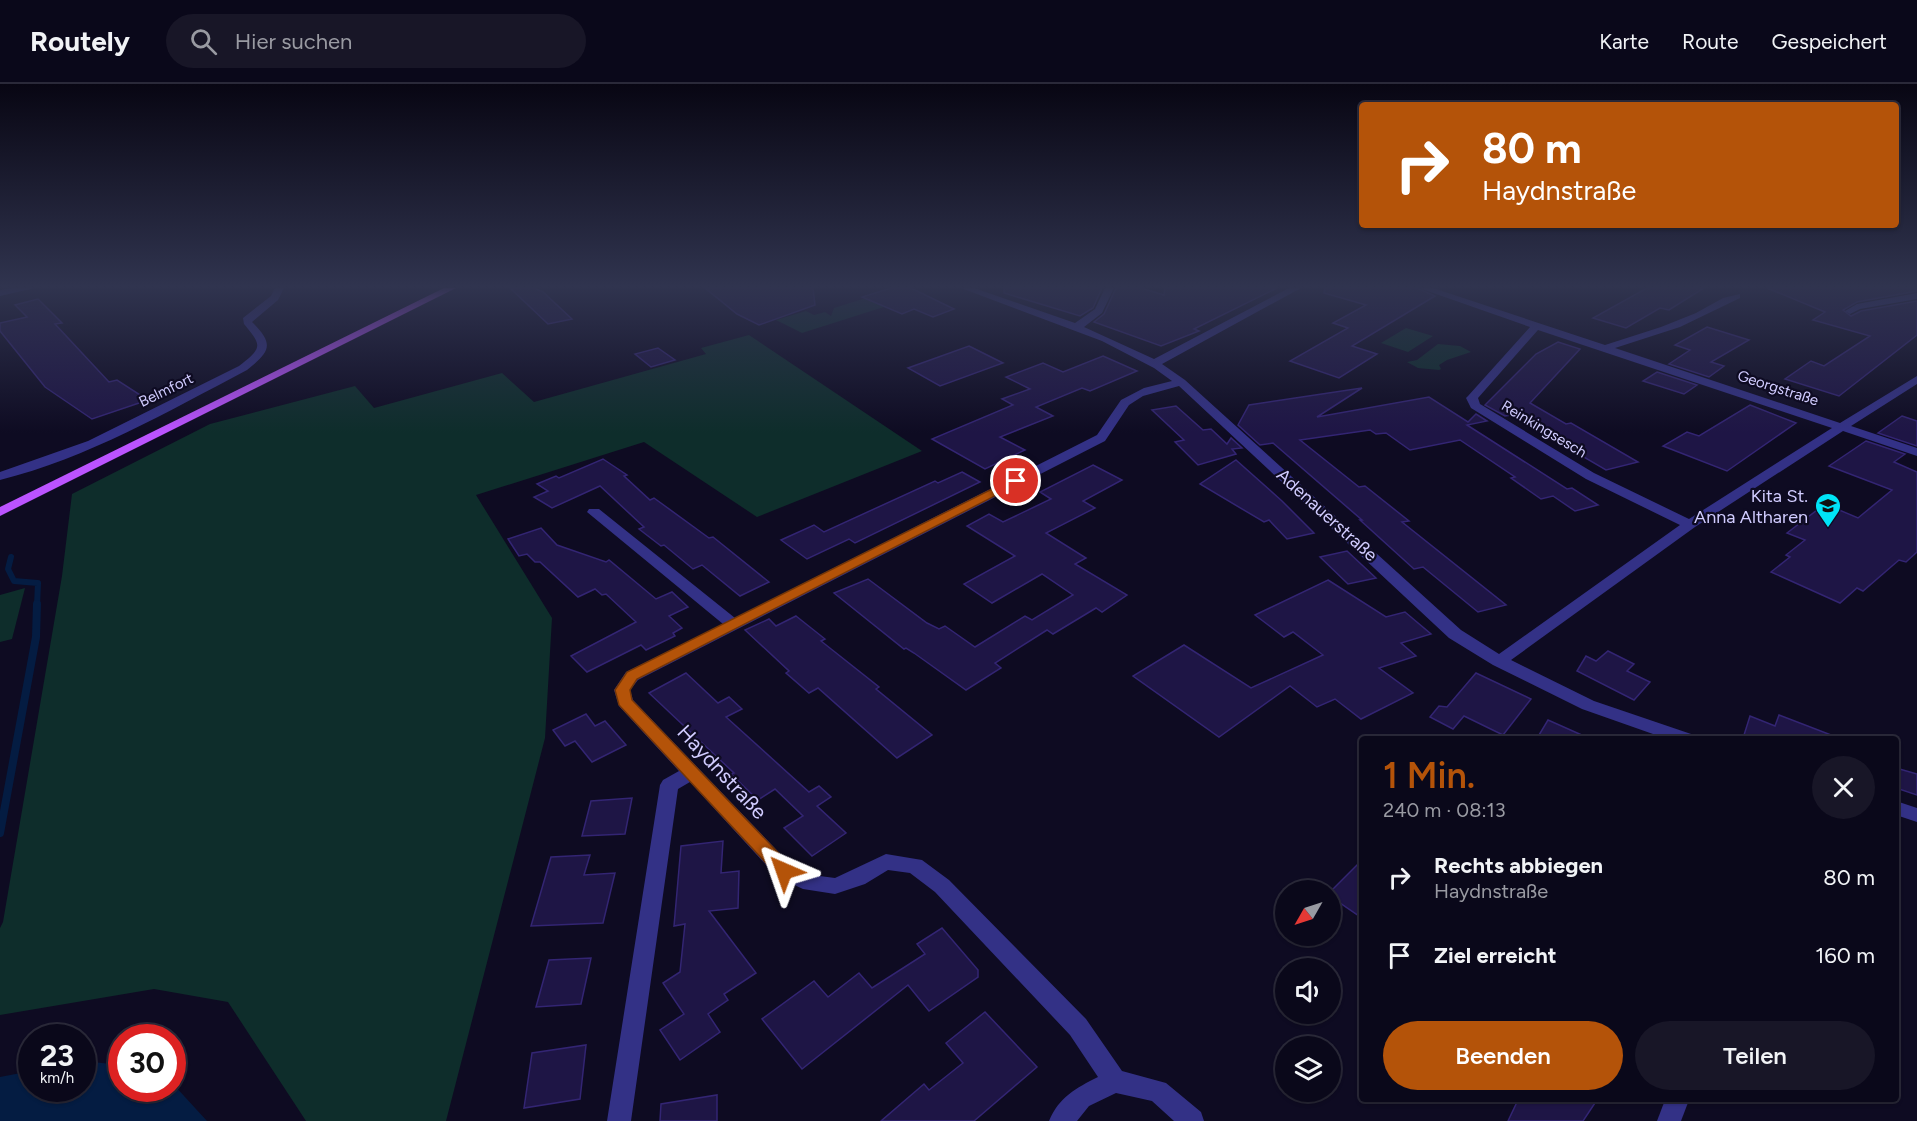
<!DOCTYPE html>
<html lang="de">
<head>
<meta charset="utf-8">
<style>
	body { margin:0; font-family:Figtree,sans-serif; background:#181627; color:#f1f3f6; height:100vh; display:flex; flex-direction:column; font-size:22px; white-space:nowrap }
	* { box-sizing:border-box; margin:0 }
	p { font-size:20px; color:#999aa2 }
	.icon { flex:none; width:33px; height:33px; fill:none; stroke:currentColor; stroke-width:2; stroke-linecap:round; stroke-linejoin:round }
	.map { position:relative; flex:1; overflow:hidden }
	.sheet { position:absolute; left:1359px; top:652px; width:540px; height:366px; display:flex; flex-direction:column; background:#0a081a; border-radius:6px; box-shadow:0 2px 4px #0004,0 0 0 2px #2a2939 }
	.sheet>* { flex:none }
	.banner { position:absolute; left:1359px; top:18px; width:540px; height:126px; border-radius:6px; box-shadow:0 2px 4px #0004,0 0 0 2px #2a2939; background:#b45309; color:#fff; overflow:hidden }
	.needle { width:39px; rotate:231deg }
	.controls { position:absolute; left:1275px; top:796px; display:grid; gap:12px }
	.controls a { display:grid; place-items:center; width:66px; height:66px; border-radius:50%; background:#0a081a; box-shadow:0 2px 4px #0004,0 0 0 2px #2a2939; font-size:30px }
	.speed { position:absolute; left:18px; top:940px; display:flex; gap:12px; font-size:30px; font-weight:700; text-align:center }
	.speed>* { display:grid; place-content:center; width:78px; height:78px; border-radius:50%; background:#0a081a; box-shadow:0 2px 4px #0004,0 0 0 2px #2a2939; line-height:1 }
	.speed small { font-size:15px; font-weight:400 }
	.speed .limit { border:9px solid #d22; background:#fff; color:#111 }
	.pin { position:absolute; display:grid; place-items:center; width:51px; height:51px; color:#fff; margin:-26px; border:3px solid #fff; border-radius:50%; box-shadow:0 2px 6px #0007 }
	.me { position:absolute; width:66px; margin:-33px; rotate:317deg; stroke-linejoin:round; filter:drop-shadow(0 0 4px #0008) }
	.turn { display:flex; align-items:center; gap:21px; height:126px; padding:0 24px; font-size:27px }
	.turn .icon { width:78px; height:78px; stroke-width:2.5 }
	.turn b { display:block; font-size:42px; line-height:51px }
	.round { display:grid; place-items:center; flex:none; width:63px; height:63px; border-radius:32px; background:#181627 }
	.summary { display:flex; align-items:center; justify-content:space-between; height:102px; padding:0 24px }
	h1 { font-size:36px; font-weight:600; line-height:45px; color:#b45309 }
	.primary-button { display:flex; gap:12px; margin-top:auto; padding:12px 24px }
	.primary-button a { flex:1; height:69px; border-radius:36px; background:#b45309; color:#fff; font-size:24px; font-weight:600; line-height:69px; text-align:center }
	.primary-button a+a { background:#181627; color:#f1f3f6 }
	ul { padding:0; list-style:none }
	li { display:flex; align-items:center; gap:18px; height:78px; padding:0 24px }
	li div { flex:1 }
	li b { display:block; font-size:22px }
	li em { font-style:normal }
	header { display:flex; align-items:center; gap:36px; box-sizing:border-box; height:84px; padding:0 30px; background:#0a081a; border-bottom:2px solid #2a2939 }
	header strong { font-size:28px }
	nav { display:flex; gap:33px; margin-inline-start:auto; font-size:21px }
	.search { width:420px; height:54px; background:#181627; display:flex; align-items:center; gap:15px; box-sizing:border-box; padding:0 21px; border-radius:33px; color:#999aa2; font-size:22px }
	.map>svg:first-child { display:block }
	.green { fill:#0e2d2b }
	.water { fill:#041c42 }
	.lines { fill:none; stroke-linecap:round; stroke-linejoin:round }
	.stream-far1 { stroke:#041c42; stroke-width:6 }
	.stream { stroke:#041c42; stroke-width:8 }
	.building { fill:#1e1545; stroke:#332573; stroke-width:1.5 }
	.minor { fill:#333186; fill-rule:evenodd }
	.major { fill:#bb53ff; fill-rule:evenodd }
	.route { fill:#b45309; stroke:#753606; stroke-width:1.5 }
	.labels { text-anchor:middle; stroke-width:4.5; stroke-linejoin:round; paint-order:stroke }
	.far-street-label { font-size:15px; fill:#d1ccff; stroke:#0e0b22 }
	.poi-label { font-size:18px; fill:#d1ccff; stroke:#0e0b22; text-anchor:end }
	.street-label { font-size:18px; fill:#d1ccff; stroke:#0e0b22 }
	.near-street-label { font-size:21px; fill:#d1ccff; stroke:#0e0b22 }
</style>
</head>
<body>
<header>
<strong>Routely</strong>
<div class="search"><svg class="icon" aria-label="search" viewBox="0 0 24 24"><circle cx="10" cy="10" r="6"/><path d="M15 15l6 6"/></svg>Hier suchen</div>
<nav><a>Karte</a><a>Route</a><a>Gespeichert</a></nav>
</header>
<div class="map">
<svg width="1917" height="1037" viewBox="0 0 1917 1037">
	<rect width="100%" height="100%" fill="#0e0b22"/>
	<g class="green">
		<polygon points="869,213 887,222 802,249 776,236 806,227 814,231 825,228 831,232 834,224"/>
		<polygon points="1406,244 1433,252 1408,268 1381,259"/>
		<polygon points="749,251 922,367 757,433 644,358 476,411 552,534 545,654 446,1037 306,1037 228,918 154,905 0,931 0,844 3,838 62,492 72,410 210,340 355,302 374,324 502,289 534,318 706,270 701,264"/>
		<polygon points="1438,260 1460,262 1471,268 1447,276 1439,281 1441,285 1439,286 1418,284 1407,278 1417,276"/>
		<polygon points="25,504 12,555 0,558 0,511"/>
	</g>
	<polygon class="water" points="83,977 121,981 122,1005 172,1005 173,1000 207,1037 0,1037 0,993 31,987 32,1005 82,1005"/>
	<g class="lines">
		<polyline class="stream-far1" points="11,473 8,485 14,497 38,499 37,522"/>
		<polyline class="stream" points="0,749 36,553 37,520"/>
	</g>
	<g class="building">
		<polygon points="510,204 534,204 543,208 572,235 548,240"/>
		<polygon points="705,204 813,204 815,221 759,241 737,230"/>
		<polygon points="891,204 911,204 954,225 933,233 914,225 902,230 862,213"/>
		<polygon points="1004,204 1102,204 1093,224 1080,232 1004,209"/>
		<polygon points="1116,204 1141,204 1164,211 1165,204 1277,204 1194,245 1199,247 1161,262 1094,238 1104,230"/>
		<polygon points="1325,204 1417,204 1435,212 1352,262 1377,270 1339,294 1290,277 1348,244 1333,239 1366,221 1324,209"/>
		<polygon points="1647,204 1704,204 1669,226 1660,224 1626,244 1593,234"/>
		<polygon points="1767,204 1917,204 1917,207 1857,218 1843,226 1851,232 1861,227 1917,217 1917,251 1839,312 1785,295 1811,277 1824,282 1870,252 1813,236 1825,228"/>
		<polygon points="38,215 62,239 55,240 109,298 117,296 148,316 92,335 45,303 0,247 0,239 27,233 15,221"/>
		<polygon points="1707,243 1749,256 1711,278 1724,282 1709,293 1669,280 1690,266 1675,261"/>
		<polygon points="1558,258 1580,265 1530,319 1566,340 1571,339 1638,378 1606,386 1512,331 1505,332 1485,321 1536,270"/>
		<polygon points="969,262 1003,279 940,302 908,284"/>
		<polygon points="658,264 675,276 651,283 635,270"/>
		<polygon points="1103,272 1137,287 1090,307 1082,304 1036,323 1053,332 1000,353 1025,366 985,385 932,355 1013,321 1002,315 1030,305 1006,293 1043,279 1063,288"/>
		<polygon points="1657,288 1697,301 1684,310 1643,297"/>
		<polygon points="1362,304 1317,333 1429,313 1468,338 1476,330 1487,337 1467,341 1567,405 1572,404 1598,421 1575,427 1553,412 1541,415 1511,394 1515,393 1460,356 1410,366 1386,349 1376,350 1370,346 1300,356 1359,403 1365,402 1409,437 1402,438 1506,521 1478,528 1423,483 1414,485 1360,436 1362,436 1273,359 1260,361 1238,341 1249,321"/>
		<polygon points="1750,321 1796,339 1727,387 1663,362 1687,348 1699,352"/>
		<polygon points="1176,322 1203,346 1211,345 1227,360 1231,354 1242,364 1232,365 1236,370 1198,381 1175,358 1184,356 1152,326"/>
		<polygon points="1902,332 1917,337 1917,362 1878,349"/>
		<polygon points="1866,357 1905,370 1894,378 1917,388 1917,468 1906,478 1899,476 1863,507 1857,504 1840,519 1771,488 1790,473 1786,471 1805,456 1787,449 1825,420 1858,434 1892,406 1829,382"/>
		<polygon points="603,375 627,391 624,392 650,416 654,414 709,454 713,453 769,498 740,512 702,481 693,485 664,461 661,462 639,445 644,443 600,402 552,424 534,413 548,407 537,400 556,392 559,394"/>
		<polygon points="1236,376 1282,417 1314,449 1287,455 1269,436 1264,438 1200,400"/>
		<polygon points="1093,381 1122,396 1083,417 1095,424 1046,449 1086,474 1075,480 1127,511 1102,528 1096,524 1053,550 1047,546 995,579 1001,584 966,606 914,569 906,564 904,565 834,509 868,495 927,539 939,545 945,542 975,563 1025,532 1032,536 1073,511 1042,490 992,519 964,500 1015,472 967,442 989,430 1003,438 1051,415 1040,408"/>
		<polygon points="962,388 980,398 855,459 849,455 807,475 781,456 814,441 824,448 935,397 938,399"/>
		<polygon points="541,444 557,461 606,478 609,476 656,515 672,508 688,523 669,532 682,544 673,549 675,552 646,566 641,561 587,588 571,572 636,538 606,510 602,511 595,505 578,513 540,478 535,478 527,470 519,472 508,455"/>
		<polygon points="1347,467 1376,494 1348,500 1320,473"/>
		<polygon points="1328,496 1386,533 1405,528 1431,550 1401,559 1416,572 1379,584 1413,609 1361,635 1335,615 1317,623 1290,602 1219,653 1133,592 1184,561 1251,604 1323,571 1293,548 1284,553 1255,531"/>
		<polygon points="796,532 825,555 821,557 879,603 876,605 932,651 897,674 818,604 809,609 786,589 789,587 745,546 769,535 776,542"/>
		<polygon points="1608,567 1634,580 1627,587 1650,598 1634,616 1577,587 1586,572 1596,577"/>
		<polygon points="686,589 718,619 729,613 742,625 726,633 809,708 819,702 831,713 817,722 846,749 812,772 784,744 803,732 775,705 758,716 731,690 734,689 649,609"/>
		<polygon points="1476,589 1531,615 1503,651 1464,632 1453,645 1430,633 1439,622 1447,623"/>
		<polygon points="586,630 595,642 605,637 626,661 592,678 575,657 565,662 553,646"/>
		<polygon points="1779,631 1839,654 1839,656 1755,656 1744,651 1750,632 1775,642"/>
		<polygon points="1548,636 1593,656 1536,656"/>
		<polygon points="1896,684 1917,690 1917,711 1896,704"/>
		<polygon points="632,714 625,750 582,752 591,717"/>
		<polygon points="723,757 721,789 739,787 738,824 709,827 756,889 724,910 728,916 708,930 720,948 680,976 660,946 684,930 663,899 680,888 685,840 674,842 681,762"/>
		<polygon points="590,771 584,791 615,789 603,839 531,842 551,773"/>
		<polygon points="1362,776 1362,834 1330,812 1330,808"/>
		<polygon points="942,844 978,886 978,893 929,927 908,901 802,985 762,935 814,897 828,913 859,889 872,904 925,870 917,860"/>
		<polygon points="591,874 581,920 536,923 549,876"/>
		<polygon points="985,928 1037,983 974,1037 881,1037 924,1000 929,1006 963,979 946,959"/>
		<polygon points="586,961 580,1015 524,1024 532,969"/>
		<polygon points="717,1011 717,1037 660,1037 661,1020"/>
		<polygon points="1518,1016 1597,1016 1583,1037 1508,1037"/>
	</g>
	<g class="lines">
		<g class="minor">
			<polygon points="12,204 35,204 0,212 0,206"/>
			<path d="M 275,204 L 284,204 L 278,216 L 252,238 C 274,260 271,267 247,286 C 167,328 88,374 0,396 L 0,388 L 88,357 L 239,282 C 264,263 261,261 244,240 L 243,234 L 271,212 Z"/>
			<path d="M 961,204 L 974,204 L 1075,239 L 1095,225 L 1105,204 L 1114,204 L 1102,229 L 1084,243 L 1154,275 L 1289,204 L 1301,204 L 1162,280 L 1185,296 L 1461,546 L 1499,570 L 1680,441 L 1586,395 L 1471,324 L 1466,314 L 1468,312 L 1530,243 L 1419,204 L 1433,204 L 1605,261 L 1661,243 L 1696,229 L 1723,214 L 1740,210 L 1740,214 L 1680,243 L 1615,264 L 1840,339 L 1917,292 L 1917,300 L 1851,342 L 1917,364 L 1917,372 L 1843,347 L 1695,443 L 1511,576 L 1594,617 L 1697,652 L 1699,656 L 1670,656 L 1582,625 L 1493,581 L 1449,554 L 1179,302 L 1143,312 L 1129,321 L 1105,357 L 638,596 L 630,606 L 633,616 L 791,781 L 812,791 L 835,794 L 886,770 L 922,776 L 949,796 L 1086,935 L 1122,987 L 1166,999 L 1201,1028 L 1204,1037 L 1174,1037 L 1152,1017 L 1116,1009 L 1089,1022 L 1077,1037 L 1049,1037 C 1059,1013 1076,1004 1098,993 L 1070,951 L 935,808 L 910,789 L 888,786 L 865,800 L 835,810 L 803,805 L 777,793 L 690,698 L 678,705 L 631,1037 L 607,1037 L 660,701 L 663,696 L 679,687 L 619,622 L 614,606 L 626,588 L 723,540 L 587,428 L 589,425 L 599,425 L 735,534 L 1097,351 L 1121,316 L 1144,304 L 1172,297 L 1154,284 L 1102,257 ZM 1538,246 L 1832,344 L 1689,435 L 1594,389 L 1480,320 L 1478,314 Z"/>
			<polygon points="1917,209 1917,215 1860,225 1850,230 1845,227 1857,220"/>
			<polygon points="1896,717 1917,724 1917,738 1896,731"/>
			<polygon points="1665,1016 1689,1016 1681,1037 1657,1037"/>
		</g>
		<polygon class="major" points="444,204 456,204 0,432 0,423"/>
	</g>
	<linearGradient id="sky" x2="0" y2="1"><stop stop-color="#080613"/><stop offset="0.58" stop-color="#30344f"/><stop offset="1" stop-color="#30344f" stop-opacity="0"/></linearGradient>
	<rect width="1917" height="349" fill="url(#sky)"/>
	<polygon class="route" points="1016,393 1021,397 1020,399 637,595 630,606 632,616 791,782 794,787 791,792 784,795 778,792 619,621 615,606 627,588"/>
	<defs>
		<symbol id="school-pin" viewBox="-11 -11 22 30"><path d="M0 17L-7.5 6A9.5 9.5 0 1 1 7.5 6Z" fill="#00e4f7" stroke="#0e0b22"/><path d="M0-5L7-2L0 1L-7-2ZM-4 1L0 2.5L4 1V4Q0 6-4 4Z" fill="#111"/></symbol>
	</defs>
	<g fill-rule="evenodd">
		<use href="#school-pin" x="1813" y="407" width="30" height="40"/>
	</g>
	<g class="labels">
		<g class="far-street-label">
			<text transform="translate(1778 304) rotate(18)" y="5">Georgstraße</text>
			<text transform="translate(166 306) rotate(-26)" y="5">Belmfort</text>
			<text transform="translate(1544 345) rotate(31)" y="5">Reinkingsesch</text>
		</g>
		<g class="poi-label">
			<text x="1808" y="418">Kita St.<tspan x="1808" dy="21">Anna Altharen</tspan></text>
		</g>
		<g class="street-label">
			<text transform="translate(1327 431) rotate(42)" y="6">Adenauerstraße</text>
		</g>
		<g class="near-street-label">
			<text transform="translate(722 688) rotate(47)" y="7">Haydnstraße</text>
		</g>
	</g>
</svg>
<div class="controls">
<a><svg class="needle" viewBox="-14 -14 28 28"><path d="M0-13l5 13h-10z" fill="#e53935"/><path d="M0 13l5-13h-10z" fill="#999aa2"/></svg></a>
<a><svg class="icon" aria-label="sound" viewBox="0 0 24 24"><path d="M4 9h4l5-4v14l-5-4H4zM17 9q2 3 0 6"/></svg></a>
<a><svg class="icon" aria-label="layers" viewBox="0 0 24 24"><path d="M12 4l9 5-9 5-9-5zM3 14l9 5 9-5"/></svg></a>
</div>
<div class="speed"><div>23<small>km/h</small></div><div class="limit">30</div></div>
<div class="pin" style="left:1016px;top:397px;background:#d93025"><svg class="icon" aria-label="arrive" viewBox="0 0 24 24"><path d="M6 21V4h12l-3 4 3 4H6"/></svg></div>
<svg class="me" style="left:784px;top:787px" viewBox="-20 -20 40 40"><path d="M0-17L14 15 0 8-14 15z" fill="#b45309" stroke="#fff" stroke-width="4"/></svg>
<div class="banner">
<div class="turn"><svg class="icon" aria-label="right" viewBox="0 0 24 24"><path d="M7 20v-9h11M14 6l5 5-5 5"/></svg><div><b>80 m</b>Haydnstraße</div></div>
</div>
<section class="sheet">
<div class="summary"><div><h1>1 Min.</h1><p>240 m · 08:13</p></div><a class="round"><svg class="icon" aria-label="close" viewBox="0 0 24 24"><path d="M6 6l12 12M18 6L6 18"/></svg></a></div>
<ul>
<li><svg class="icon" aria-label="right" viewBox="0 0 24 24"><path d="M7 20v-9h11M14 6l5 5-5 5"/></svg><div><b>Rechts abbiegen</b><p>Haydnstraße</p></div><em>80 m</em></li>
<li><svg class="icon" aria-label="arrive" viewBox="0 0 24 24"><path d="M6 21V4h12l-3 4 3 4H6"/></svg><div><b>Ziel erreicht</b></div><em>160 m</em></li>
</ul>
<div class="primary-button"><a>Beenden</a><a>Teilen</a></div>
</section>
</div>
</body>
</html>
